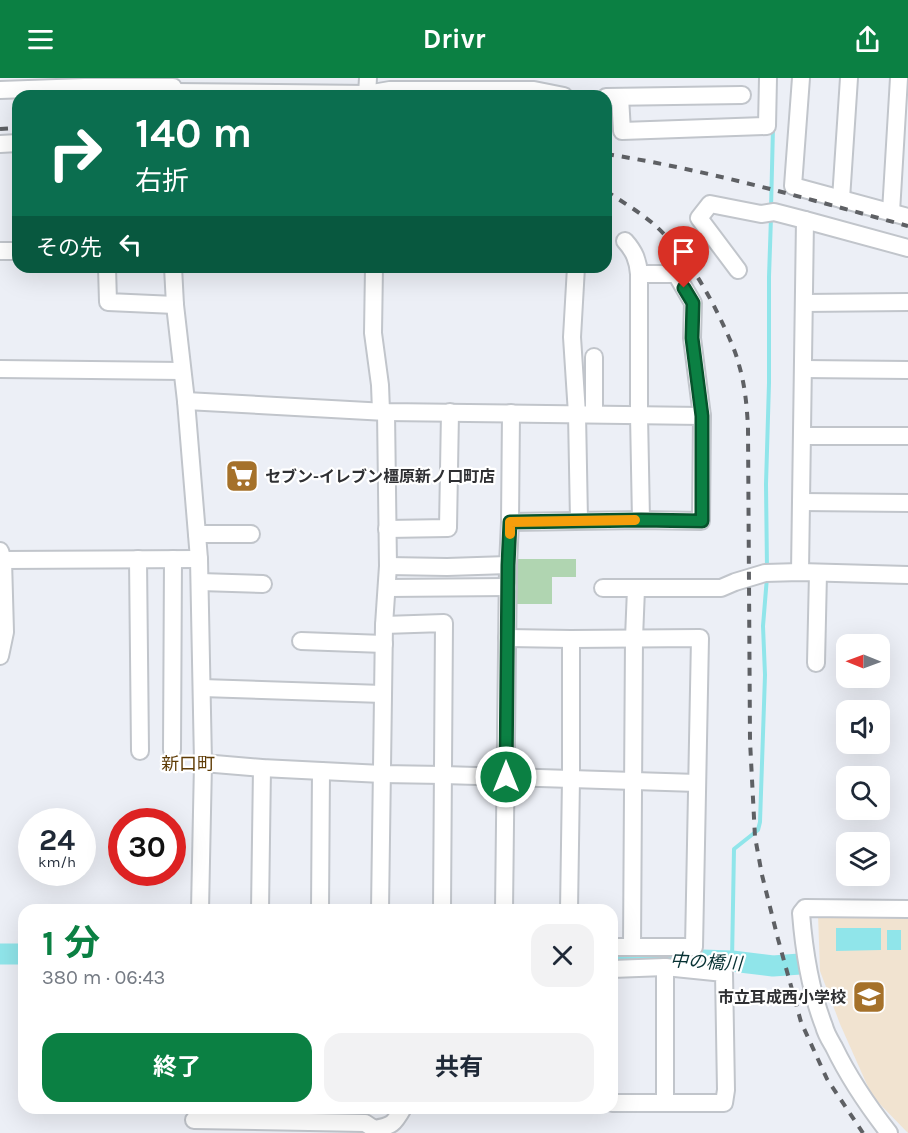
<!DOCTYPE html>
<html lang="ja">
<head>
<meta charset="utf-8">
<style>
	body { margin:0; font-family:Karla,"Noto Sans JP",sans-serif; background:#f2f2f3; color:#1f2937; height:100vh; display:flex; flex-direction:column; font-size:22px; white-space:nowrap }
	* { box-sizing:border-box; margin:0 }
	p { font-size:20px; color:#747a83 }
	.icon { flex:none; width:33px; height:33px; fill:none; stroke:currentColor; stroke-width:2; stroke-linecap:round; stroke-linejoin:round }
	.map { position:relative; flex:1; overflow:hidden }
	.side { position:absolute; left:18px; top:826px; width:600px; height:210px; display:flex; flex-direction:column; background:#fff; border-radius:18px; box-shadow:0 6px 24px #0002 }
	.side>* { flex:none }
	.banner { position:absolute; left:12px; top:12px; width:600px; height:183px; border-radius:18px; box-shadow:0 6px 24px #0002; background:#0b6e4f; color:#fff; overflow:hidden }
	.needle { width:39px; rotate:271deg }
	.fabs { position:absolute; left:836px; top:556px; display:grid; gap:12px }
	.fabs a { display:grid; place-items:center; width:54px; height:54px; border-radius:12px; background:#fff; box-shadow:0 6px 24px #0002; font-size:30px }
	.speed { position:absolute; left:18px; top:730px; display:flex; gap:12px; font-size:30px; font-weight:700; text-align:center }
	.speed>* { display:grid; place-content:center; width:78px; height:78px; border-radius:50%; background:#fff; box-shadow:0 6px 24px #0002; line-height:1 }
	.speed small { font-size:15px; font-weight:400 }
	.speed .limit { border:9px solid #d22; background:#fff; color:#111 }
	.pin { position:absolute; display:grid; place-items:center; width:51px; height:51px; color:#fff; margin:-62px -26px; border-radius:50% 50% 50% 0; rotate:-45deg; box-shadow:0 0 6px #0007 }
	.pin .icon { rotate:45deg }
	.me { position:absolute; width:66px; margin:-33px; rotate:0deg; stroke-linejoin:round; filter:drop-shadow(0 0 4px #0008) }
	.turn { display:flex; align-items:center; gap:21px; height:126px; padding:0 24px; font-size:27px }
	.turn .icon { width:78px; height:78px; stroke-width:2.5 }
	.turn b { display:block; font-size:42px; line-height:51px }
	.then { display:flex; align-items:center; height:57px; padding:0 24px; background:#0003; gap:12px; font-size:22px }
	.round { display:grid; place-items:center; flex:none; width:63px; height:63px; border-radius:18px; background:#f2f2f3 }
	.head { display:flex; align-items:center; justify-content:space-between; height:102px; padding:0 24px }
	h1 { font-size:36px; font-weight:700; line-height:45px; color:#0b8043 }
	.cta { display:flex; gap:12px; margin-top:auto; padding:12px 24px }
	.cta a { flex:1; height:69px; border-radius:18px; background:#0b8043; color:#fff; font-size:24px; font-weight:700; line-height:69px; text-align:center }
	.cta a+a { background:#f2f2f3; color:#1f2937 }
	header { display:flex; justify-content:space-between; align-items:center; height:78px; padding:0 24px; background:#0b8043; color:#fff; font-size:27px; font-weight:700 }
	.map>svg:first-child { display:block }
	.education { fill:#f1e3d0 }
	.green { fill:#b0d5b1 }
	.water { fill:#90e5ea }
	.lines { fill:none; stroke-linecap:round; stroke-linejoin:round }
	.stream { stroke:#90e5ea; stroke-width:4 }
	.river { stroke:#90e5ea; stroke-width:21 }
	.minor-casing { stroke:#c1c5cb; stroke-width:20 }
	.minor { stroke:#fff; stroke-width:16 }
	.rail { stroke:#5e6064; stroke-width:4; stroke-dasharray:8 8; stroke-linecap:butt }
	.route-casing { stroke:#07532c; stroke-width:15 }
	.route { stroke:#0b8043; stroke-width:10 }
	.slow { stroke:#f59e0b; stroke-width:10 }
	.labels { text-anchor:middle; stroke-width:4.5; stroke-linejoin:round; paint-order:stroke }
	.poi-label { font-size:16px; font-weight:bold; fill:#2f3033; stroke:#fff; text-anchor:start }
	.neighbourhood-label { font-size:18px; fill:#5f3c06; stroke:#fff }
	.water-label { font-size:18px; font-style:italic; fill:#063133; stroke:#fff }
</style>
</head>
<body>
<header><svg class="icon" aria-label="menu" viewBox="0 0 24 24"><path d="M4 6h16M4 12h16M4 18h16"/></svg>Drivr<svg class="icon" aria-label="share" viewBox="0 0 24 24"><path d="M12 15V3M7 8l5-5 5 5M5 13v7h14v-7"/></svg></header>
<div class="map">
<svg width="908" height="1055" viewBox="0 0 908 1055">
	<rect width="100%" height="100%" fill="#eceff6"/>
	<polygon class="education" points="818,836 908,837 908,1055 872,1018 840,946 820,893"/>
	<polygon class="green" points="514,481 576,481 576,499 552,499 552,526 514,526"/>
	<g class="water">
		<polygon points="836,850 881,850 881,872 836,873"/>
		<rect x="887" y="852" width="14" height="20"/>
	</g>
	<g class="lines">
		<g class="stream">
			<polyline points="771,131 773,49"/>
			<polyline points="767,491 766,406 769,305 769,199 771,139"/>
			<polyline points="732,883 734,771 758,752 760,744 765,597 763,548 767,499"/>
		</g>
		<g class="river">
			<polyline points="0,876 24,876"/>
			<polyline points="612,879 732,883 773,888 800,886"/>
		</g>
		<defs>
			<g id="minor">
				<polyline points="801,0 793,108 908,139"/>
				<polyline points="0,12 85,9 173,9"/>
				<polyline points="173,14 367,16 390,12 534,12 564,18"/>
				<polyline points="367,16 368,0"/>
				<polyline points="606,19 742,17"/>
				<polyline points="620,19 622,53 767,48 768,0"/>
				<polyline points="0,66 18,65"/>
				<polyline points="841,121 849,0"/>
				<polyline points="891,134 899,0"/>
				<path d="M 625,163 C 634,173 638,182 639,196"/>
				<polyline points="0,173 18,173"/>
				<polyline points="107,189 108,224 175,227"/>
				<polyline points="173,189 175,227 186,323 199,481 203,685 200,832"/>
				<polyline points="374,189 373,255 380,307 381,333"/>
				<polyline points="576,189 572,259 577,336 579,442"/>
				<polyline points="738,192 699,140 710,126 761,136 774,134 805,142"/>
				<polyline points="804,225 908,224"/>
				<polyline points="594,279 594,336"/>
				<polyline points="0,291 182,293"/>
				<polyline points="803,291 908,292"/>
				<polyline points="186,323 386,334 702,338 701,443 641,442 510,444"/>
				<polyline points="802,358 908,358"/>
				<polyline points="801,424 908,425"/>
				<polyline points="641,442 639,337 639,196 676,196 693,225 692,260 702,338"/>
				<polyline points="387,451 448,450 450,334"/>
				<polyline points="197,456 251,456"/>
				<polyline points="138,481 140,673"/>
				<polyline points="3,482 199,481"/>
				<polyline points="388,488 447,489 508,487"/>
				<polyline points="800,494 805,142 908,170"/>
				<polyline points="200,504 263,506"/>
				<polyline points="387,510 508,509"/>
				<polyline points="603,510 721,510 735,504 765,495 800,494 908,497"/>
				<polyline points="384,547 444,545 442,832"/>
				<polyline points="507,560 571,561 700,560 694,869 612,869"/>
				<polyline points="301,563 384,566"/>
				<polyline points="0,578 5,554 3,482 0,473"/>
				<polyline points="816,585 818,495"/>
				<polyline points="202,610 383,616"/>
				<polyline points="172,672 173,481"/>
				<polyline points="203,685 262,690 382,696 443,697 697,705"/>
				<polyline points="260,832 262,690"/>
				<polyline points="320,832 321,693"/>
				<polyline points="380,832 384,547 388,488 386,334"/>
				<polyline points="504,832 508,487 510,444 511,335"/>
				<polyline points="569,832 571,701 571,561"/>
				<polyline points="632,869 634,560 636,511"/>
				<polyline points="612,891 665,889 724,895 726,1012 724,1025 612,1025"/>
				<polyline points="665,1025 665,889"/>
				<path d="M 194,1042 L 365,1045 L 374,1051 C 392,1048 394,1046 403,1030"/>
				<path d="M 889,1055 C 868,1028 849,1000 834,969 C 830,962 826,956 824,948 C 810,912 804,873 801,835 L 805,830 L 908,831"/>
			</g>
		</defs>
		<use href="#minor" class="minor-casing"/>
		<use href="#minor" class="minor"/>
		<g class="rail">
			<polyline points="0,51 18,50"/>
			<path d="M 606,76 C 708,92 808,121 908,148"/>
			<path d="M 606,113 C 624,125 643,136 658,150 C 685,176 704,207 720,240 C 727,255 735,271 739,287 C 745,307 747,329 748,350 L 750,663 L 755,759 L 762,797 L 778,861 L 801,944 L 827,1001 L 863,1055"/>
		</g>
	</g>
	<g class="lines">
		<defs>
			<polyline id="route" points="506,699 508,487 510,444 641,442 702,443 702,338 692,260 693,225 684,210"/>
		</defs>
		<use href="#route" class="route-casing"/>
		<use href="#route" class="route"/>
		<polyline class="slow" points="510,456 510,444 635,442"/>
	</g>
	<defs>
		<symbol id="supermarket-square" viewBox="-11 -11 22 22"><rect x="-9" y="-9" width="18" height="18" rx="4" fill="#a5712a" stroke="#fff"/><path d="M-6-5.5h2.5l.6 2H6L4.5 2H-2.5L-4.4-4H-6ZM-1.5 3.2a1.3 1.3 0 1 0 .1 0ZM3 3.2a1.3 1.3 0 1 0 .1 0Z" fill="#fff"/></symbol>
		<symbol id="school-square" viewBox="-11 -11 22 22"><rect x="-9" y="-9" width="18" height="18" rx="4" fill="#a5712a" stroke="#fff"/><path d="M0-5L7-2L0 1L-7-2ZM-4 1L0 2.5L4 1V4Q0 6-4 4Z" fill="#fff"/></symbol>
	</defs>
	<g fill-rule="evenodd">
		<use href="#supermarket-square" x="223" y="379" width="38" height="38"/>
		<use href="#school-square" x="850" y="900" width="38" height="38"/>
	</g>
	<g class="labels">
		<g class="poi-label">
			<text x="265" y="404">セブン-イレブン橿原新ノ口町店</text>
			<text x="846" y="925" text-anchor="end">市立耳成西小学校</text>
		</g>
		<g class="neighbourhood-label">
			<text x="188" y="692">新口町</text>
		</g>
		<g class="water-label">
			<text transform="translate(706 884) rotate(3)" y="6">中の橋川</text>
		</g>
	</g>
</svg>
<div class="fabs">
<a><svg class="needle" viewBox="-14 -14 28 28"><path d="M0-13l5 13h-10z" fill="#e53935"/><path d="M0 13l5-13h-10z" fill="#747a83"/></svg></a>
<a><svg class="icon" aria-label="sound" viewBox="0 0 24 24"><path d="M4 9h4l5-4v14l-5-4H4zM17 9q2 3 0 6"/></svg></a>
<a><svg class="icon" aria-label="search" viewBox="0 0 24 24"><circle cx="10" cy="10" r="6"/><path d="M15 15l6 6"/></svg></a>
<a><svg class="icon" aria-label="layers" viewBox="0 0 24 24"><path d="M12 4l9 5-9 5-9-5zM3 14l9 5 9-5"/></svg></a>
</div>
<div class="speed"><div>24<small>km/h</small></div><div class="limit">30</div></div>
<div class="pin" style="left:684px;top:210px;background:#d93025"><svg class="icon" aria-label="arrive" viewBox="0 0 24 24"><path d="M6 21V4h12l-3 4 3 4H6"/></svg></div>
<svg class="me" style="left:506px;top:699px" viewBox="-20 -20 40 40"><circle r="17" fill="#0b8043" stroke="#fff" stroke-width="3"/><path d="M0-11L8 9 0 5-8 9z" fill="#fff"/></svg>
<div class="banner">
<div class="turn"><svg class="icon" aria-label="right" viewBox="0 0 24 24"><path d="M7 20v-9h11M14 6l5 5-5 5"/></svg><div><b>140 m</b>右折</div></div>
<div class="then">その先<svg class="icon" aria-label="left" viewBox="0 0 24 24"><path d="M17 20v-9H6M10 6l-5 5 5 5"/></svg></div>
</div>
<section class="side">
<div class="head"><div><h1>1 分</h1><p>380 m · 06:43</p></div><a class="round"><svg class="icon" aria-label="close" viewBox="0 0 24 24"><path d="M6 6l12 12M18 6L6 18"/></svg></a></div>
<div class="cta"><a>終了</a><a>共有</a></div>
</section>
</div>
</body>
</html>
